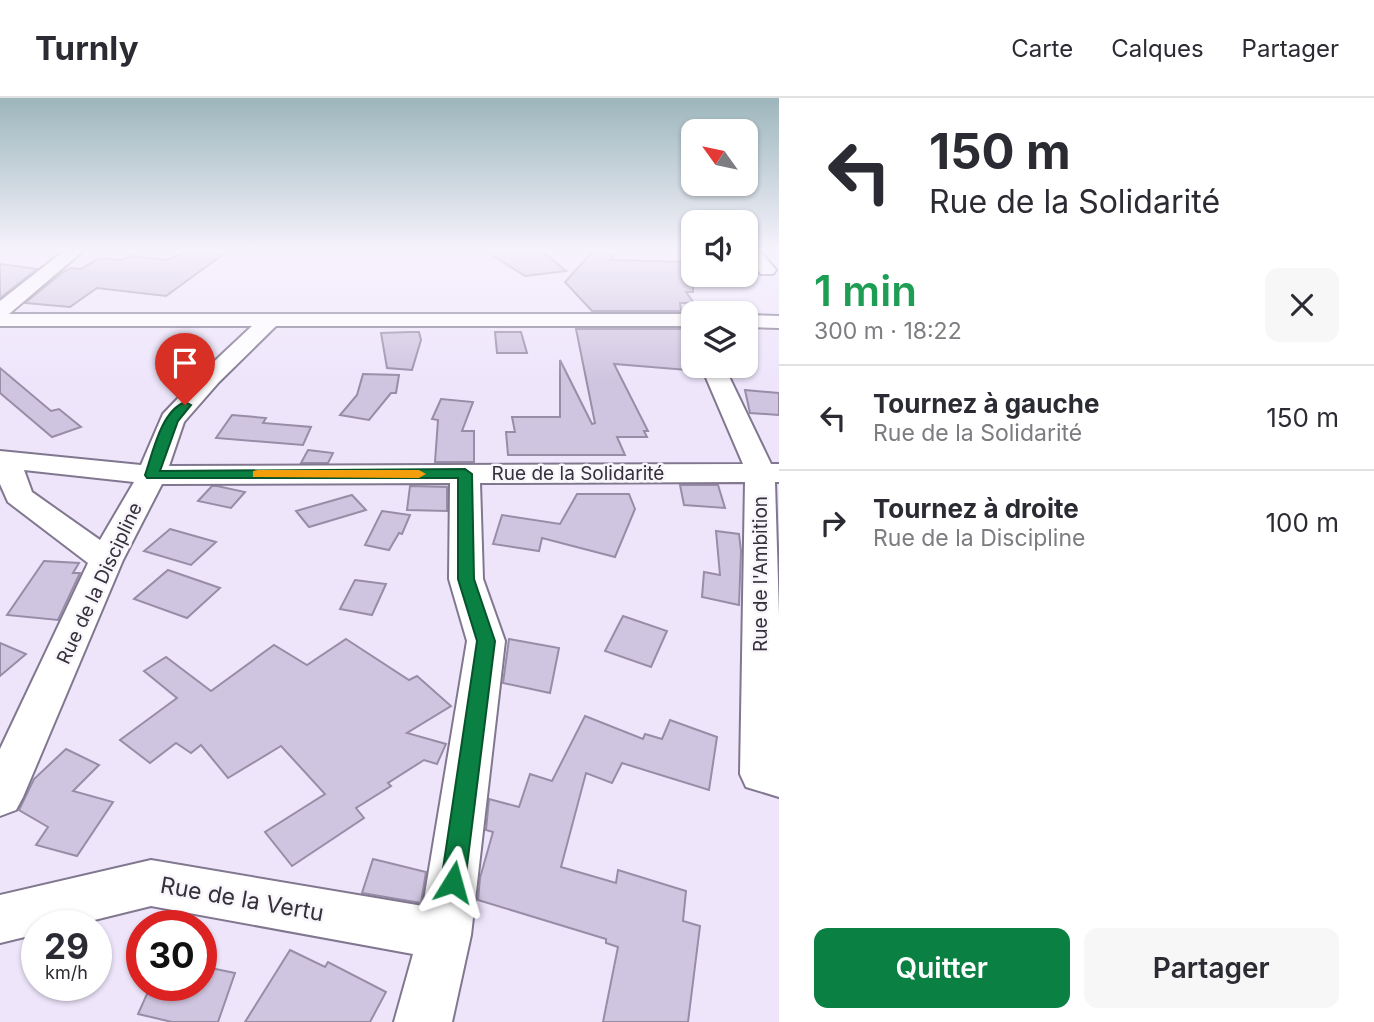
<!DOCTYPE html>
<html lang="fr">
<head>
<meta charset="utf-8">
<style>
	body { margin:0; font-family:Inter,sans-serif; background:#f7f7f7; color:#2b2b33; height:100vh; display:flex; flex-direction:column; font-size:26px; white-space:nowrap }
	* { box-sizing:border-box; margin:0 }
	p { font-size:23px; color:#7c7c81 }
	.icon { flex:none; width:38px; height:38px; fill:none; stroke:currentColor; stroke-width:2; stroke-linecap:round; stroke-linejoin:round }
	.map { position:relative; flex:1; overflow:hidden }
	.side { display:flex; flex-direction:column; background:#fff; width:595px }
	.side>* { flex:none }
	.hud { background:#fff; color:#2b2b33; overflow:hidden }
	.needle { width:46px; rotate:303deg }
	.fabs { position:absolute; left:681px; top:21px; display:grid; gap:14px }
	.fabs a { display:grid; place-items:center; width:77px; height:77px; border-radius:14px; background:#fff; box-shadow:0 2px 5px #0004; font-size:35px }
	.speed { position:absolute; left:21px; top:812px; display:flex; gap:14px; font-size:35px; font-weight:700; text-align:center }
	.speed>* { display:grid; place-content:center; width:91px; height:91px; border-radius:50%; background:#fff; box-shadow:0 2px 5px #0004; line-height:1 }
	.speed small { font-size:18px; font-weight:400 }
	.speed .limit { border:10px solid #d22; background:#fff; color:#111 }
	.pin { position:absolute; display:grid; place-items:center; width:60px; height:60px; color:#fff; margin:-72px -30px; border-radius:50% 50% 50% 0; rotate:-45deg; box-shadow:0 0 7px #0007 }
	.pin .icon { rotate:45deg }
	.me { position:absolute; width:77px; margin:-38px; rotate:8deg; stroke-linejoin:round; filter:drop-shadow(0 0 5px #0008) }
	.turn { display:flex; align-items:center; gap:24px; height:147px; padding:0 35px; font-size:32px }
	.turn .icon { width:91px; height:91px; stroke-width:2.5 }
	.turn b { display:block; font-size:49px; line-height:60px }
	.round { display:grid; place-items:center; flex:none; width:74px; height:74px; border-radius:14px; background:#f7f7f7 }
	.overview { display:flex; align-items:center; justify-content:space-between; height:119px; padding:0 35px }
	h1 { font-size:42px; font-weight:600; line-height:52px; color:#1e9e55 }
	.action { display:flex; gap:14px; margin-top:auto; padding:14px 35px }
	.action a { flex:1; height:80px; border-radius:14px; background:#0b8043; color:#fff; font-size:28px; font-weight:600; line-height:80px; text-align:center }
	.action a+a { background:#f7f7f7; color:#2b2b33 }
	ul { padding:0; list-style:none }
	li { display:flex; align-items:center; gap:21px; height:105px; padding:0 35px; border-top:2px solid #e1e1e2 }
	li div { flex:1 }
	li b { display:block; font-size:26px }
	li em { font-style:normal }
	header { display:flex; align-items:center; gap:42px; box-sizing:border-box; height:98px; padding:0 35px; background:#fff; border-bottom:2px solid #e1e1e2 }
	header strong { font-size:33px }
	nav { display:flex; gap:38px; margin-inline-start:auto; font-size:24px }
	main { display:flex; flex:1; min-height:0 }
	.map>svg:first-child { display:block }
	.building { fill:#d0c5e0; stroke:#988da7; stroke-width:2 }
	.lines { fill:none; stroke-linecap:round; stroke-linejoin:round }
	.minor-casing { stroke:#81778f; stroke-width:4 }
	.minor { fill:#fff; fill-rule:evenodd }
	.route { fill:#0b8043; stroke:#07532c; stroke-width:2 }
	.slow { fill:#f59e0b }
	.labels { text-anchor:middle; stroke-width:5; stroke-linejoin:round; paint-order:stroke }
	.street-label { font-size:19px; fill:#35303b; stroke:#f8f6fb }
	.near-street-label { font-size:23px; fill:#35303b; stroke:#f8f6fb }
</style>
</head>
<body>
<header>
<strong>Turnly</strong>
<nav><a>Carte</a><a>Calques</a><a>Partager</a></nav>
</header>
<main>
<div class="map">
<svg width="779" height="924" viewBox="0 0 779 924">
	<rect width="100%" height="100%" fill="#eee5fb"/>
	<g class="building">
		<polygon points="187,152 229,152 166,198 97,190 70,209 25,205 63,174 71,170 81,171 99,160 122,162 129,158 168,162"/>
		<polygon points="484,152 541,152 566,173 525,178"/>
		<polygon points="594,152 619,152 611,162 693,164 693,194 686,194 694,205 680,205 681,213 592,213 565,184"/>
		<polygon points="0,166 37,171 0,200"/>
		<polygon points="576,231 683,231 687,272 614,266 648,333 644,333 647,339 617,339 625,357 508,357 506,334 515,334 512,319 560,319 560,262 592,326 595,325"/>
		<polygon points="410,234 419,234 421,242 412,272 387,270 381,235"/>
		<polygon points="495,234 521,234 527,255 497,255"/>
		<polygon points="0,270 51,313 59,311 81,329 52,339 0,295"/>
		<polygon points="363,276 399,277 396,295 391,295 369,322 340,317 357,297"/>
		<polygon points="745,292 779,295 779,317 750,315"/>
		<polygon points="441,301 473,304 462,333 474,333 474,364 435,364 438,322 432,321"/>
		<polygon points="232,317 266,320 263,325 311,329 303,347 216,340"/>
		<polygon points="308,352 333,355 328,365 301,365"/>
		<polygon points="680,387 718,387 725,410 684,407"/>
		<polygon points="212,388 217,388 245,394 231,410 198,403"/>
		<polygon points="410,388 447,389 447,413 407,412"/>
		<polygon points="577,396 629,396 635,411 615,459 542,440 539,453 493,446 502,417 560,426"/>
		<polygon points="352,397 366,412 309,429 296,413"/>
		<polygon points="382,413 410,417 402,436 399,435 389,452 365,447"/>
		<polygon points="170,431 216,444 191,467 144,453"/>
		<polygon points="716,433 739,436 741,453 739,507 702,499 704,474 720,477"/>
		<polygon points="44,463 79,465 73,475 80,475 58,522 7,517"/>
		<polygon points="168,472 220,490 187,520 134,501"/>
		<polygon points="355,482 386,486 372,517 340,511"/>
		<polygon points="623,518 667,533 651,569 605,553"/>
		<polygon points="346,541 409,582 417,578 451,608 407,635 446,646 437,666 424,662 388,685 391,688 356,710 364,720 292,768 265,734 325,696 281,648 228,680 201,647 191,655 176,645 150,665 120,642 177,600 144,573 166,559 211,593 274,547 307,567"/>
		<polygon points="509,541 559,550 550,595 503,585"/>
		<polygon points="0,545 26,556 0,578"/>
		<polygon points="585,618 643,641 645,636 662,641 670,622 717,639 709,692 622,665 612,685 586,675 561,769 616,785 618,772 686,793 683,823 700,828 688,924 603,924 618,849 606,845 606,841 478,802 480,780 493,734 486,732 489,701 519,709 530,676 552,683"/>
		<polygon points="66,651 99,667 73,693 113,704 77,758 36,747 48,729 19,712 34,681"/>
		<polygon points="373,761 426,774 421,805 362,795"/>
		<polygon points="290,852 325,869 328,864 386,894 370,924 245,924"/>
		<polygon points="201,868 235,875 218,924 172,924 138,916 151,887 201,887"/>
	</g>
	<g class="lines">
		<defs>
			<g id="minor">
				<path d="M 65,152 L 84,152 L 9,216 L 693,216 L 693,228 L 276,228 L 219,284 L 184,324 L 169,368 L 743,366 L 701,268 L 724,268 L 771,366 L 779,366 L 779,384 L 775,384 L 779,517 L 779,699 L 746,689 L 740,676 L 745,384 L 480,385 L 483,481 L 505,543 L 471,837 L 452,924 L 394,924 L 413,856 L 151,808 L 70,828 L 37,828 L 37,836 L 0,845 L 0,797 L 151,762 L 423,808 L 467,543 L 449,481 L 450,385 L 162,386 L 123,462 L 23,699 L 16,712 L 0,718 L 0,651 L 88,465 L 8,404 L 0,386 L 0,353 L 141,367 L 163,316 L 203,274 L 252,228 L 0,228 L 0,203 ZM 24,372 L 134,384 L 100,442 L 32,394 Z"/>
				<polygon points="746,152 759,152 776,172 773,176 761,176 746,159"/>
				<polygon points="746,217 779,218 779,230 746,229"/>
			</g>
		</defs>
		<use href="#minor" class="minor-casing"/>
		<use href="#minor" class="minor"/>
	</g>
	<linearGradient id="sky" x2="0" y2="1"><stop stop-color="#9cb6bc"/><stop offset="0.54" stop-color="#f7f3fd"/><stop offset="1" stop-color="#f7f3fd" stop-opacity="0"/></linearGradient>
	<rect width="779" height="282" fill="url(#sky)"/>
	<path class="route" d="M 185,304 L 191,307 L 178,323 L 160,373 L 465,371 L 472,376 L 474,481 L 495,543 L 465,784 L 461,791 L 453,794 L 444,791 L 441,784 L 477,543 L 458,481 L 458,380 L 147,380 L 145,377 C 153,354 161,313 185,304 Z"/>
	<polygon class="slow" points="258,372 419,372 426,376 419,380 253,379 253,373"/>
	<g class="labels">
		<g class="street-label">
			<text x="578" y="382">Rue de la Solidarité</text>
			<text transform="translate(760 476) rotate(-90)" y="7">Rue de l'Ambition</text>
			<text transform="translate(99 485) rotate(-65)" y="7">Rue de la Discipline</text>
		</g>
		<g class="near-street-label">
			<text transform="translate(242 801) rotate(10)" y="8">Rue de la Vertu</text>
		</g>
	</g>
</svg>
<div class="fabs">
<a><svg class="needle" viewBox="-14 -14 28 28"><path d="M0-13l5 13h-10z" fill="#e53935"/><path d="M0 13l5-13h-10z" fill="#7c7c81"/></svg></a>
<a><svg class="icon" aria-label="sound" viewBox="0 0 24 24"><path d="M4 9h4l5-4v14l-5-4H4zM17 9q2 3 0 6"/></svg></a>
<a><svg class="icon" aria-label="layers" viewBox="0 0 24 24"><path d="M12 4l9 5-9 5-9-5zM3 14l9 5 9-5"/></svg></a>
</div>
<div class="speed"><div>29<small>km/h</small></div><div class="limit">30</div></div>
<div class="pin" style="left:185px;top:307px;background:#d93025"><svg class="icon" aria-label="arrive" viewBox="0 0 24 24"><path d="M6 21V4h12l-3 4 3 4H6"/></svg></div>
<svg class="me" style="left:453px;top:784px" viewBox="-20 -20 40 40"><path d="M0-17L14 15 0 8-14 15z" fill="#0b8043" stroke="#fff" stroke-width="4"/></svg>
</div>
<section class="side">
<div class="hud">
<div class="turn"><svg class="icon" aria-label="left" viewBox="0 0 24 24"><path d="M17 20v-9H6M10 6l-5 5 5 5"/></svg><div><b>150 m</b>Rue de la Solidarité</div></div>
</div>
<div class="overview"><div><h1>1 min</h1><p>300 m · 18:22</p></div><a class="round"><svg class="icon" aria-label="close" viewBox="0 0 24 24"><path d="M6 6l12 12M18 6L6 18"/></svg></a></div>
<ul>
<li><svg class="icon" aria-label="left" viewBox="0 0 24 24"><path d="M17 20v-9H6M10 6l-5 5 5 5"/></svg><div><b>Tournez à gauche</b><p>Rue de la Solidarité</p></div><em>150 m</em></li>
<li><svg class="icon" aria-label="right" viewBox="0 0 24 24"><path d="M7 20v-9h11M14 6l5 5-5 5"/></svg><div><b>Tournez à droite</b><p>Rue de la Discipline</p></div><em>100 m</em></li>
</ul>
<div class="action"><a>Quitter</a><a>Partager</a></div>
</section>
</main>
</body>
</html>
